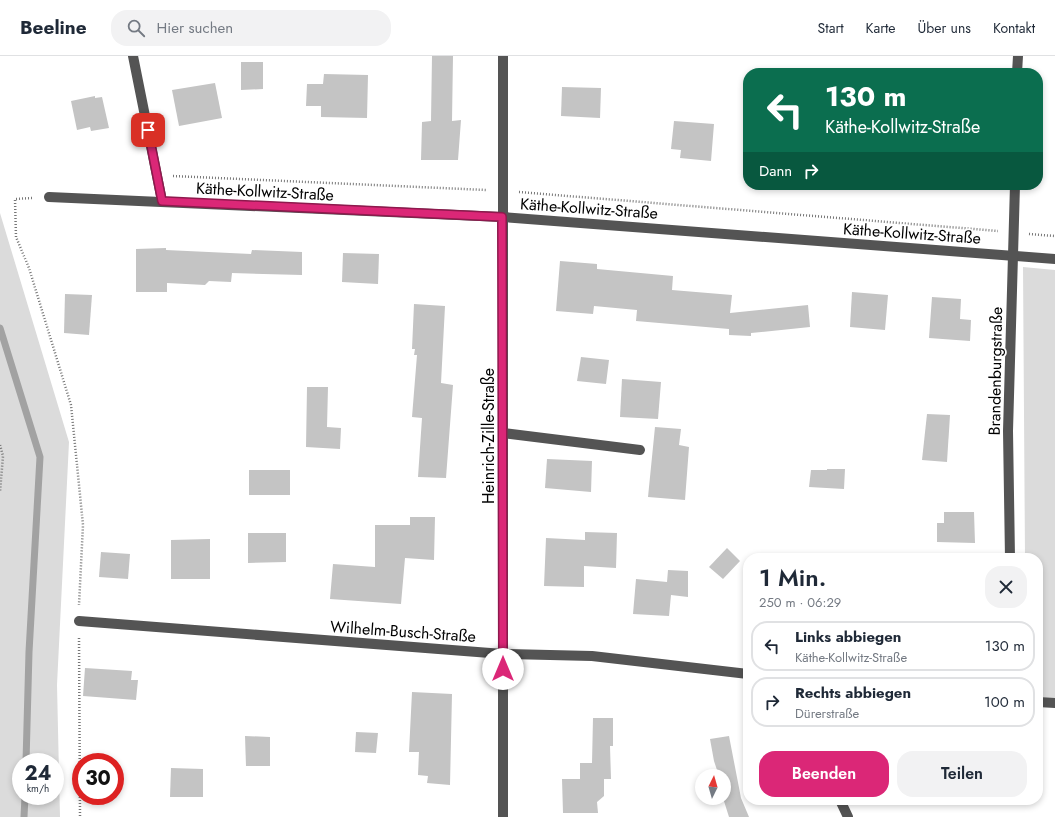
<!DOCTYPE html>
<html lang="de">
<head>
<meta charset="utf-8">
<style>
	body { margin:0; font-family:Jost,sans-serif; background:#f2f2f3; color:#1f2937; height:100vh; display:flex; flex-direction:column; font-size:15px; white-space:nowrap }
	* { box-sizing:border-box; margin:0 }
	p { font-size:13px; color:#747a83 }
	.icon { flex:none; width:22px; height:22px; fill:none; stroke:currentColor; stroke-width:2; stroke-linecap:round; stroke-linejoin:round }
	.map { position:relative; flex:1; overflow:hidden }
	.panel { position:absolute; left:743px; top:497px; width:300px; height:252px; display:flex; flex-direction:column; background:#fff; border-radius:16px; box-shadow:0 2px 6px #0003 }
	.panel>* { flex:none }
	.hud { position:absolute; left:743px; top:12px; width:300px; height:122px; border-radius:16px; box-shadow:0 2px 6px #0003; background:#0b6e4f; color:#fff; overflow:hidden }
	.needle { width:26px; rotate:5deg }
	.controls { position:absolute; left:695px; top:713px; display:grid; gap:8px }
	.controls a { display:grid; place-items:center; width:36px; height:36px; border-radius:50%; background:#fff; box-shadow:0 2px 6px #0003; font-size:20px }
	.speed { position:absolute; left:12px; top:697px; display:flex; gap:8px; font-size:20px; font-weight:700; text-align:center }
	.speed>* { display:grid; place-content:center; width:52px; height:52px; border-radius:50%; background:#fff; box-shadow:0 2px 6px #0003; line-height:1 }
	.speed small { font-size:10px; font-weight:400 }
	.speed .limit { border:6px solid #d22; background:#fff; color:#111 }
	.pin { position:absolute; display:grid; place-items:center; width:34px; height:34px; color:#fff; margin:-17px; border-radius:8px; box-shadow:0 2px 6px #0006 }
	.me { position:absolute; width:44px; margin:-22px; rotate:0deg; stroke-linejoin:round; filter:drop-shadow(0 0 3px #0008) }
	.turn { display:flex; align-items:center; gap:14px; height:84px; padding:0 16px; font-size:18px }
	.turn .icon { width:52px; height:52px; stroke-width:2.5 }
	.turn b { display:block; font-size:28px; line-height:34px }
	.then { display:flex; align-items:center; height:38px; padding:0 16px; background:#0003; gap:8px; font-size:15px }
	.round { display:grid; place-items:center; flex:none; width:42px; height:42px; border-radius:16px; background:#f2f2f3 }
	.headline { display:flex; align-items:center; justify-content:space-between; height:68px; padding:0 16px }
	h1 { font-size:24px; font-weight:600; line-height:30px }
	.button { display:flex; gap:8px; margin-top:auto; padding:8px 16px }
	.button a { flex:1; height:46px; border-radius:16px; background:#db2777; color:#fff; font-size:16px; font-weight:600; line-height:46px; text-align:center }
	.button a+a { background:#f2f2f3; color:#1f2937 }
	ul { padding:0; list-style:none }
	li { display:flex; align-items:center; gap:12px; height:50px; margin:0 8px 6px; padding:0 8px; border:2px solid #e0e1e3; border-radius:16px }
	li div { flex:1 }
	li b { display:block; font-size:15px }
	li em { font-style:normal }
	header { display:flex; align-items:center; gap:24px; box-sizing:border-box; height:56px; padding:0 20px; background:#fff; border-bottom:1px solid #e0e1e3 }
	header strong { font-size:19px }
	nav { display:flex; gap:22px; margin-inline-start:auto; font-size:14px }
	.search { width:280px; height:36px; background:#f2f2f3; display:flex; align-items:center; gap:10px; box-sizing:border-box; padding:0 14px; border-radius:16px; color:#747a83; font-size:15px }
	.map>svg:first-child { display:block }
	.green { fill:#dbdbdb; fill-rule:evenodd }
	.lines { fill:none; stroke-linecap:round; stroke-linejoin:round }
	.stream { stroke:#a2a2a2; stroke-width:7 }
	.building { fill:#c4c4c4 }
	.path { stroke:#767676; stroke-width:2.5; stroke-dasharray:1 2; stroke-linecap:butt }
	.minor { stroke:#545454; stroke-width:10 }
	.route-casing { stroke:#8e194d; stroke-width:10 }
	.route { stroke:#db2777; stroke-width:7 }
	.labels { text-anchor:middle; stroke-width:3.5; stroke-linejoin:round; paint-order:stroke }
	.street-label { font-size:16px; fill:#000; stroke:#fff }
</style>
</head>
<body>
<header>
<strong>Beeline</strong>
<div class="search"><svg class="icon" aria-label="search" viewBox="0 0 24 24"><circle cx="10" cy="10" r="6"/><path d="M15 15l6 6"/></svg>Hier suchen</div>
<nav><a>Start</a><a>Karte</a><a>Über uns</a><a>Kontakt</a></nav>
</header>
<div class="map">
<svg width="1055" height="761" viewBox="0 0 1055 761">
	<rect width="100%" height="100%" fill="#fff"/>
	<g class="green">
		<path d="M 0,157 L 69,386 L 57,629 L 60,761 L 0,761 ZM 21,706 L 55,706 L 55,740 L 21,740 Z"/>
		<polygon points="1023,211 1055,214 1055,643 1038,642 1038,502 1025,502"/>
	</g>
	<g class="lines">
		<g class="stream">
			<polyline points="0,272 40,401 29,596 26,706"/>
			<polyline points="24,761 25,740"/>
		</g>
	</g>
	<g class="building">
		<polygon points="432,0 453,0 452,65 461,64 458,104 421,104 422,66 431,65"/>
		<polygon points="241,6 263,6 263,33 241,34"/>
		<polygon points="324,18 368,19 367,62 321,61 321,50 306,50 307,28 323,28"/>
		<polygon points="215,27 222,62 179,70 172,34"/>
		<polygon points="562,31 601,32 600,62 561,60"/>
		<polygon points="95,40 95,42 102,41 109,72 91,75 90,71 77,74 71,45"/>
		<polygon points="674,65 714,68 711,105 680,102 681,94 671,93"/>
		<polygon points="166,192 166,194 251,198 252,194 302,196 302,219 232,217 231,226 209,225 205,229 167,227 167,236 136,236 136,193"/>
		<polygon points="343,197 379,198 378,228 342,226"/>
		<polygon points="560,205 597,208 597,213 673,220 672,234 732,239 730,257 808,249 810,271 751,277 751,280 729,279 729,273 636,265 637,254 594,250 593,258 556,255"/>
		<polygon points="852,236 888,239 885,274 850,271"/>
		<polygon points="65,238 92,239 89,279 64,277"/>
		<polygon points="932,241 961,243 960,263 971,264 970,285 929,282"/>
		<polygon points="414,248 445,250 441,327 453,329 446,422 418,421 422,362 412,361 417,299 414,299 415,293 412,293"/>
		<polygon points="581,301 609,304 606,328 577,325"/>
		<polygon points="622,323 661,326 658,363 620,361"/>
		<polygon points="307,331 328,331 327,371 341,372 340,393 306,391"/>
		<polygon points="927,358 950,359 947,406 922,404"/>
		<polygon points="655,371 681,373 679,389 689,391 685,444 648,441"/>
		<polygon points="547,403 592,405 591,436 545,432"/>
		<polygon points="827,413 845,413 844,433 809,431 811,414 827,414"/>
		<rect x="249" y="414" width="41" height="25"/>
		<polygon points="944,456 974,456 975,487 937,486 937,467 944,467"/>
		<polygon points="410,461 435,461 434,504 405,502 401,548 330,543 333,508 375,511 375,469 410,469"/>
		<polygon points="585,476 617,477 616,512 584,510 584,531 544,530 546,482 585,484"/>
		<polygon points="248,477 286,477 286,506 248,507"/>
		<polygon points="210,483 210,523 171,523 171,484"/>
		<polygon points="727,492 740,505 723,523 709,511"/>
		<polygon points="101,496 130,498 128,523 99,521"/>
		<polygon points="668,514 688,515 688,541 671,539 669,560 633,558 636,523 667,526"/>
		<polygon points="85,612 132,615 131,624 138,624 136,644 83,640"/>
		<polygon points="412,636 452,638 450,729 427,727 428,720 418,719 419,696 409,696"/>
		<polygon points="593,662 613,662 613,690 610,690 611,723 604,723 604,740 597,746 598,757 563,757 562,723 580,723 580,707 592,707"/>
		<polygon points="356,676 378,677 376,697 355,696"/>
		<polygon points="245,680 270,681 270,710 246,710"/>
		<polygon points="729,680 741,742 749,761 729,761 723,742 726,742 724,720 719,720 714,705 710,683"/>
		<polygon points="171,712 203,713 203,741 170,741"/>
	</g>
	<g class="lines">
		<g class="path">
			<polyline points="173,120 486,134"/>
			<polyline points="519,136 998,175"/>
			<polyline points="32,142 15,143 16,181 29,212 71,349 83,469 79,549"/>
			<polyline points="1029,178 1055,180"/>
			<polyline points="0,389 3,400 0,436"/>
			<polyline points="79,582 80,761"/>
		</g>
		<g class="minor">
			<polyline points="133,0 162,145"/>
			<polyline points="503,0 503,761"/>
			<polyline points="1017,17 1018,0"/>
			<polyline points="49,141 502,161 1055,203"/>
			<polyline points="503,377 640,394"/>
			<polyline points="1010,502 1008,375 1015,129"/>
			<polyline points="79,565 503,598 592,600 748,618"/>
			<polyline points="1038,646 1055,647"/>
			<polyline points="840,744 848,761"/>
		</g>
	</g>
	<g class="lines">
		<defs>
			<polyline id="route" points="148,74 162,145 502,161 503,613"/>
		</defs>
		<use href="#route" class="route-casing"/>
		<use href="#route" class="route"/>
	</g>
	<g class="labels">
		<g class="street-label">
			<text transform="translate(265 135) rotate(3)" y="6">Käthe-Kollwitz-Straße</text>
			<text transform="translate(589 152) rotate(4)" y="6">Käthe-Kollwitz-Straße</text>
			<text transform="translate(912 177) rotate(4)" y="6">Käthe-Kollwitz-Straße</text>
			<text transform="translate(995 315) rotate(-89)" y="6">Brandenburgstraße</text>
			<text transform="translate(488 380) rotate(-90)" y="6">Heinrich-Zille-Straße</text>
			<text transform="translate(403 575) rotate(4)" y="6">Wilhelm-Busch-Straße</text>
		</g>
	</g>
</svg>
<div class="controls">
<a><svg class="needle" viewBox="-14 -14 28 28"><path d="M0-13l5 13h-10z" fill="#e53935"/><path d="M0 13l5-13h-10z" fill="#747a83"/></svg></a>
</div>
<div class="speed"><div>24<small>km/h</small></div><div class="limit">30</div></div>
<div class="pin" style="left:148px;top:74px;background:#d93025"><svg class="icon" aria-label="arrive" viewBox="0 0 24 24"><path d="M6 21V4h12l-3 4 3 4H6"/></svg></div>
<svg class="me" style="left:503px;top:613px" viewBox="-20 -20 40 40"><circle r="19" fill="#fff"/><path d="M0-13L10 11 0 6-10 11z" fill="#db2777"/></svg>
<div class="hud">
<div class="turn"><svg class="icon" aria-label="left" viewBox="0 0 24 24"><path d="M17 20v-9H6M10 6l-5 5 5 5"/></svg><div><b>130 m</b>Käthe-Kollwitz-Straße</div></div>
<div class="then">Dann<svg class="icon" aria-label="right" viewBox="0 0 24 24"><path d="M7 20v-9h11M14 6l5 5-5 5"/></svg></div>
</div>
<section class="panel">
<div class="headline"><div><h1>1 Min.</h1><p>250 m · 06:29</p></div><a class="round"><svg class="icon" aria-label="close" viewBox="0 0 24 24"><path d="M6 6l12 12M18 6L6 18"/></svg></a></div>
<ul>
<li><svg class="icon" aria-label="left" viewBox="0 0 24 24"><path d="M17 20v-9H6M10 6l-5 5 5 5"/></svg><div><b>Links abbiegen</b><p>Käthe-Kollwitz-Straße</p></div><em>130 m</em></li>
<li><svg class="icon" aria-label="right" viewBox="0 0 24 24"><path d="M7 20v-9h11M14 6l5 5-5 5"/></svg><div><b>Rechts abbiegen</b><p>Dürerstraße</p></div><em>100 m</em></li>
</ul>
<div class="button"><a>Beenden</a><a>Teilen</a></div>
</section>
</div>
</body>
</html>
